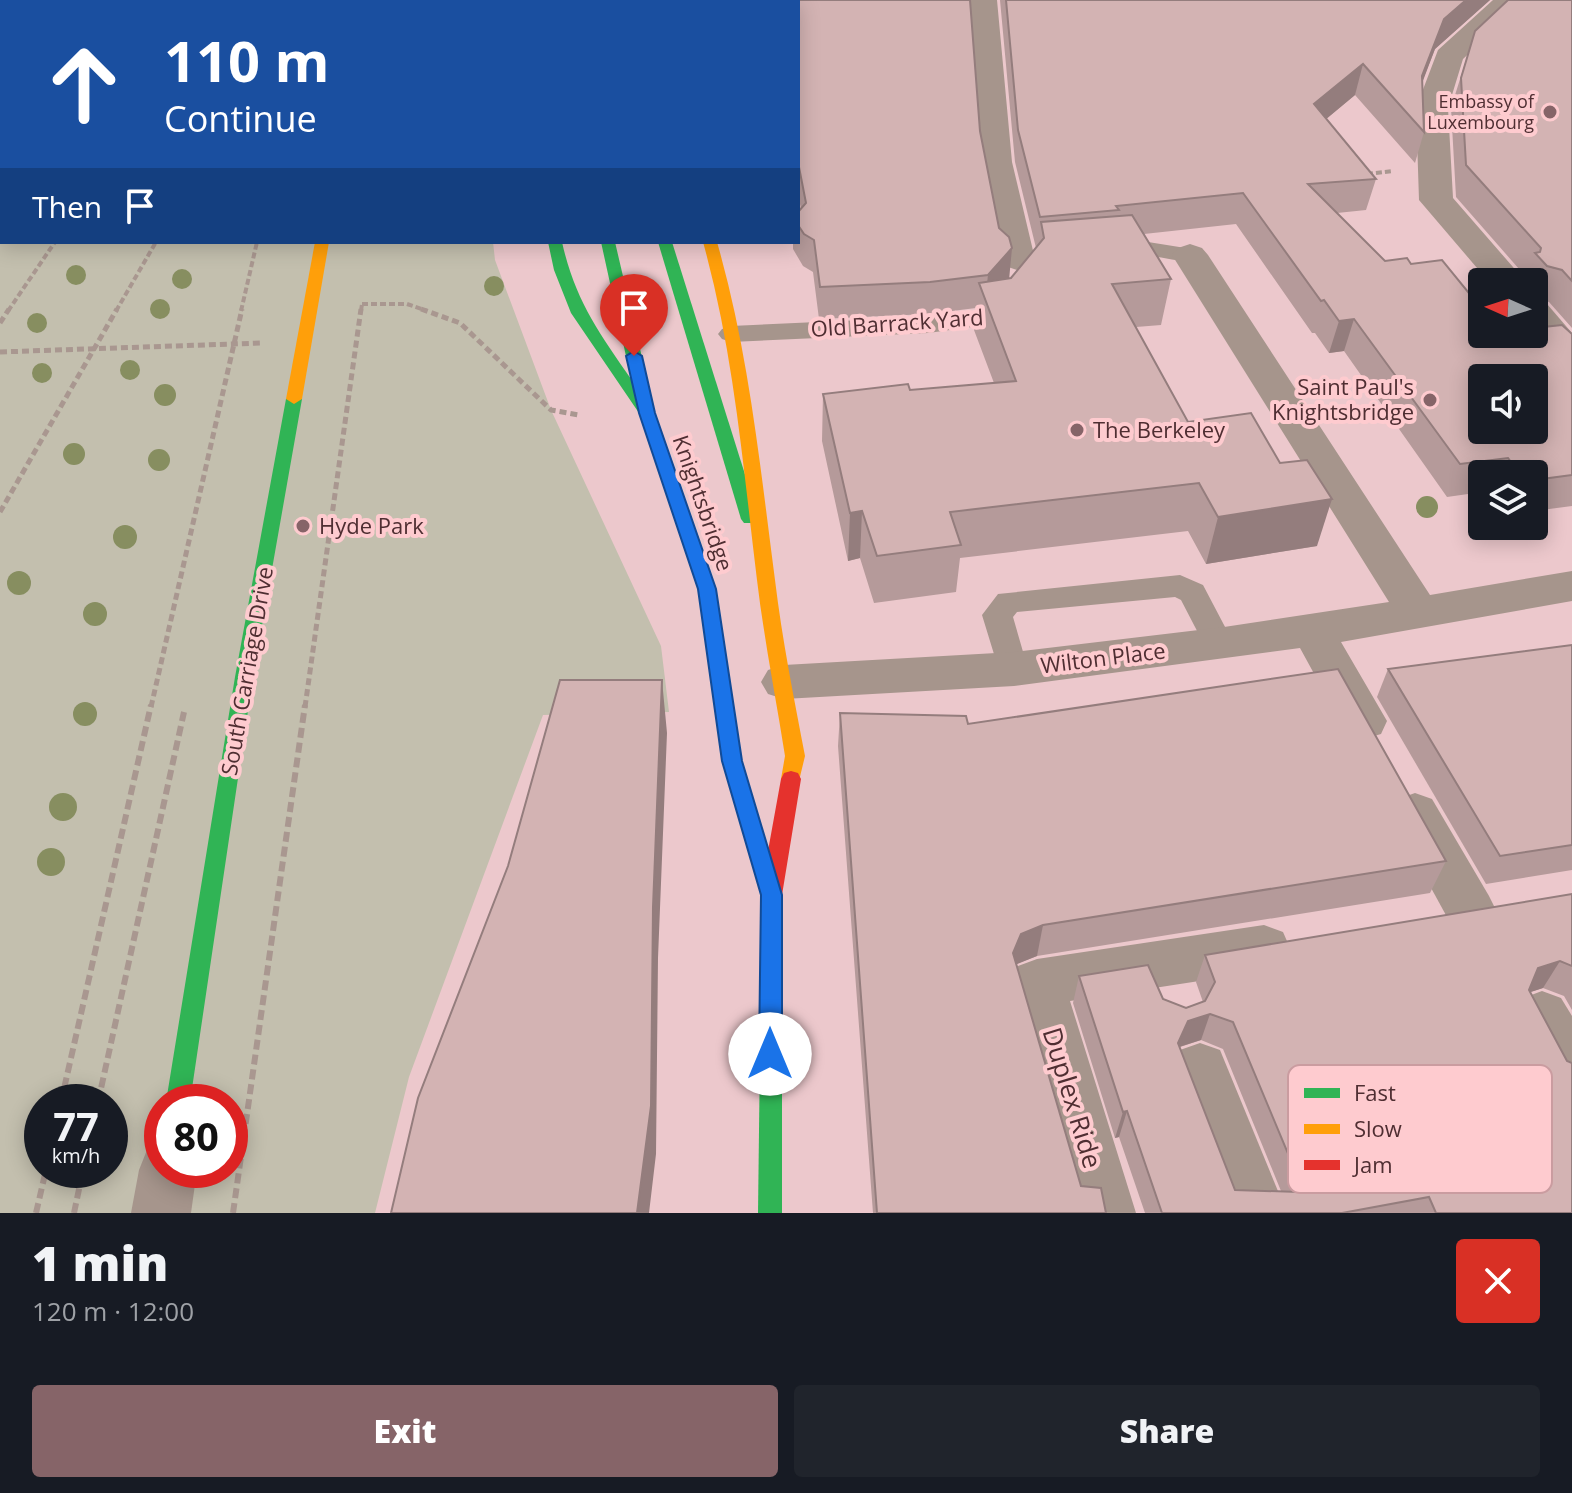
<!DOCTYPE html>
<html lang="en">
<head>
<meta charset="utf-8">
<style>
	body { margin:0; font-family:"Open Sans",sans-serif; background:#20242c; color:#f1f3f6; height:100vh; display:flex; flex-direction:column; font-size:30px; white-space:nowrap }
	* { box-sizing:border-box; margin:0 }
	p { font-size:26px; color:#9ea1a6 }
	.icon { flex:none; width:44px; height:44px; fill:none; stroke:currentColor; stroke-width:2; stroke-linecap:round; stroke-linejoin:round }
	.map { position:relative; height:1213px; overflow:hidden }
	.sheet { display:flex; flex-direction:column; background:#171b24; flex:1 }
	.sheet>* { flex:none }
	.banner { position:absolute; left:0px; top:0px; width:800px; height:244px; box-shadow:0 4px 20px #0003; background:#1a4fa0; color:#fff; overflow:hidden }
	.needle { width:52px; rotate:273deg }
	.tools { position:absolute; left:1468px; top:268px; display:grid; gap:16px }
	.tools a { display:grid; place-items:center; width:80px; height:80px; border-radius:8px; background:#171b24; box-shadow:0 4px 20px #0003; font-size:40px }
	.speed { position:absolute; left:24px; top:1084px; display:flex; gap:16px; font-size:40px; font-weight:700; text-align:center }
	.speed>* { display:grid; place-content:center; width:104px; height:104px; border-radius:50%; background:#171b24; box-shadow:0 4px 20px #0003; line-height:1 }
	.speed small { font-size:20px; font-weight:400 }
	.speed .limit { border:12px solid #d22; background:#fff; color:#111 }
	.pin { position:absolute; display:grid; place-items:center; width:68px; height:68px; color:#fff; margin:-82px -34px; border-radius:50% 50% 50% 0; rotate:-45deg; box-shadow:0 0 8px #0007 }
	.pin .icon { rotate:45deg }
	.me { position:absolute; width:88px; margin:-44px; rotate:0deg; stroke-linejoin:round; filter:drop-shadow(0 0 6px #0008) }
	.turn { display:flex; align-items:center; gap:28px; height:168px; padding:0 32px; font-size:36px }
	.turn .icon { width:104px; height:104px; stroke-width:2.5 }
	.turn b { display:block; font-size:56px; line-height:68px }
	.then { display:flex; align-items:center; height:76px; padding:0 32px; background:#0003; gap:16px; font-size:30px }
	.round { display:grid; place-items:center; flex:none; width:84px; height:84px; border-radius:8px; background:#20242c }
	.overview { display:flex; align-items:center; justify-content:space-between; height:136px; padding:0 32px }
	h1 { font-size:48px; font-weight:800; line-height:60px }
	.cta { display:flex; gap:16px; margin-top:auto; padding:16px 32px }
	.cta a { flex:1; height:92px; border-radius:8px; background:#866468; color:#fff; font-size:32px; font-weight:800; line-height:92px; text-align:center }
	.cta a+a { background:#20242c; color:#f1f3f6 }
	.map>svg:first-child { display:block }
	.green { fill:#c3bfae; fill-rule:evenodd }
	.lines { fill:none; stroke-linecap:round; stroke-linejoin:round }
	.path-far2 { stroke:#a99790; stroke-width:4; stroke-dasharray:6 3; stroke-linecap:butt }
	.path-far1 { stroke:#a99790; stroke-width:5; stroke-dasharray:7 4; stroke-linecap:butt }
	.path { stroke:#a99790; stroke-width:6; stroke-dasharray:10 5; stroke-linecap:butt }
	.lane { fill:#a6958c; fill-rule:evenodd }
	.street { fill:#a6958c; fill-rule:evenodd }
	.fast { fill:#30b455; fill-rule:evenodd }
	.slow { fill:#ff9f0a; fill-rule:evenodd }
	.jam { fill:#e5322d; fill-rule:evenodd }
	.tree { fill:#878e60 }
	.wall { fill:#b59a9a; fill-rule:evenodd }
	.shaded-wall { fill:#947d7d }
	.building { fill:#d3b3b3; stroke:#947d7d; stroke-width:2; fill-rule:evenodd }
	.route { fill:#1a73e8; stroke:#114b97; stroke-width:2 }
	.poi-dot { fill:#866468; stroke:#fecbcf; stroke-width:3 }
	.labels { text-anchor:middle; stroke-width:8; stroke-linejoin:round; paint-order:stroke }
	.far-poi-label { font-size:18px; fill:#4f2e32; stroke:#fecbcf; text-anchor:end }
	.street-label { font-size:22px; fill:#4f2e32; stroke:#fecbcf }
	.poi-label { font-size:22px; fill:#4f2e32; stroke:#fecbcf; text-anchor:start }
	.near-street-label { font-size:26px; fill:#4f2e32; stroke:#fecbcf }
	.key { fill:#fecbcf; stroke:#ca9ca0; stroke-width:2 }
	.key-label { font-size:22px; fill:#4f2e32 }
</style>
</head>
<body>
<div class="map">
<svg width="1572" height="1213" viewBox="0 0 1572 1213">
	<rect width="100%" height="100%" fill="#ecc8cc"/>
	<path class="green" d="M 0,0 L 450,0 L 2,2 L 2,242 L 493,242 L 495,260 L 551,410 L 661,646 L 669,712 L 543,715 L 409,1077 L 375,1213 L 0,1213 ZM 42,1102 L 110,1102 L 110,1170 L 42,1170 ZM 162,1102 L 230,1102 L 230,1170 L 162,1170 Z"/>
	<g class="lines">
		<g class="path-far2">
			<polyline points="217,0 220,2"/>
			<polyline points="71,2 76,0"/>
			<polyline points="1367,174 1393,171"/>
			<polyline points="0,191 2,188"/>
			<polyline points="362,304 407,304 427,311"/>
			<polyline points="8,311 55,242"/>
			<polyline points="116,311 156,242"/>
			<polyline points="241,311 257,242"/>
			<polyline points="361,311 362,304"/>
		</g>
		<g class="path-far1">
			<polyline points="421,309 460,323 551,410 579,415"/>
			<polyline points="0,323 9,309"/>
			<polyline points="0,352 260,343"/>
			<polyline points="0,512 117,309"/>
			<polyline points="151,707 242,309"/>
			<polyline points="305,707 361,309"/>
		</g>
		<g class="path">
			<polyline points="61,1102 151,705"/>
			<polyline points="98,1102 184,712"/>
			<polyline points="36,1213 46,1170"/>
			<polyline points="74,1213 83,1170"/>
			<polyline points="233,1213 305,705"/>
		</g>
		<g class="lane">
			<path d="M 1148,242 L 1198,250 L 1202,255 L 1198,260 C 1181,264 1163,256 1145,256 C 1131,256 1118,259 1105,256 L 1101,251 L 1105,246 Z"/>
			<polygon points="1008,293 1017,295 1020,300 1003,322 994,324 928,333 731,342 722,339 718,334 722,329 731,326 928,317 986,310 999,295"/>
			<polygon points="1180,575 1203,585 1234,644 1230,652 1219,655 1208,652 1181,600 1175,597 1017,612 1013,617 1028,669 1023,677 1012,681 1001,677 982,615 998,594"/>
		</g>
		<g class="street">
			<polygon points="969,0 997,0 1012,162 1035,259 1029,266 1017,270 1005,266 999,259 980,162"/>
			<polygon points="1493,0 1557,0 1572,4 1572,23 1551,16 1512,13 1463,59 1448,108 1453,198 1526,282 1489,282 1419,200 1416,108 1438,50"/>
			<polygon points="1190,244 1202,248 1208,255 1430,595 1572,571 1572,601 1341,642 1387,721 1381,734 1364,739 1347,734 1300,648 1014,686 784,699 768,694 761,682 768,670 784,665 1014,652 1224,627 1389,602 1172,255 1178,248"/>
			<polygon points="1534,301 1547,304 1572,333 1572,368 1559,364 1533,334"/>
			<polygon points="1415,793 1432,799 1489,896 1497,912 1489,928 1471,934 1453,928 1390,813 1398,799"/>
			<polygon points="1264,925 1283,932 1290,948 1283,964 1264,971 1070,1001 1136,1213 1076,1213 1010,983 1018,966 1037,959"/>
			<polygon points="1542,991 1561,998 1572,1016 1572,1093 1552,1086 1515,1015 1523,998"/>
			<polygon points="1200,1043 1220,1050 1287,1213 1227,1213 1172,1068 1180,1050"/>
			<polygon points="162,1144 162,1170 197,1170 191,1213 131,1213 139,1170 147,1150"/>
		</g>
		<g class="fast">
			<rect x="586" y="0" width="12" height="2"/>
			<polygon points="628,0 640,0 641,2 629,2"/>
			<path d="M 548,242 L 562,242 C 575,300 598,331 631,379 L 601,242 L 615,242 L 655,413 L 716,589 L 742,761 L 778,885 L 775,891 L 768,894 L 761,891 L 758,885 L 722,761 L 698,589 L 639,413 L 571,313 L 554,270 Z"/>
			<polygon points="658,242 672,242 759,519 756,523 744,523 741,519"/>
			<polygon points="294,394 302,399 253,677 190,1102 166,1102 235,677 286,399"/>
			<polygon points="771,1038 779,1041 782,1048 782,1213 758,1213 760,1048 763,1041"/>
		</g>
		<g class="slow">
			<polygon points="504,0 516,0 517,2 505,2"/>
			<polygon points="315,242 329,242 302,399 294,404 286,399"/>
			<path d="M 703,242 L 717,242 C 749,353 760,466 775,580 C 782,639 794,698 805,756 L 798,785 L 791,787 L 784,785 L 781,779 L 785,756 C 776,698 764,639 757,580 C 743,466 734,353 703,242 Z"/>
		</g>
		<g class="jam">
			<rect x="547" y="0" width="12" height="2"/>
			<polygon points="791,771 798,773 801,779 782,895 782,1048 779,1055 771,1058 763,1055 760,1048 760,895 781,779 784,773"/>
		</g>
	</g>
	<g class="tree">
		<circle cx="76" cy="275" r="10"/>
		<circle cx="182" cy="279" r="10"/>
		<circle cx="494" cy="286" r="10"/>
		<circle cx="160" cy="309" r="10"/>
		<circle cx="37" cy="323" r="10"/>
		<circle cx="130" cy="370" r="10"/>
		<circle cx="42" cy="373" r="10"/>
		<circle cx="165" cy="395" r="11"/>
		<circle cx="74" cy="454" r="11"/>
		<circle cx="159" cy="460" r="11"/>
		<circle cx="1427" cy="507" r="11"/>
		<circle cx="125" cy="537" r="12"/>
		<circle cx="19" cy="583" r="12"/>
		<circle cx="95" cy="614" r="12"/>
		<circle cx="85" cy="714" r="12"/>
		<circle cx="63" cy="807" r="14"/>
		<circle cx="51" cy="862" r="14"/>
	</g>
	<g class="wall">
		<polygon points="762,0 970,0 980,131 1009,278 1011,278 1036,248 1015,162 1000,0 1490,0 1435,49 1422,82 1424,132 1415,163 1355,95 1326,119 1376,179 1366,210 1337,213 1385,261 1411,264 1482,334 1572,334 1572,506 1534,511 1534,474 1482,474 1482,492 1447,497 1344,351 1329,353 1315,333 1312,333 1236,224 1144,234 1171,279 1161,325 1136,327 1188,422 1317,546 1206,564 1188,531 960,558 956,592 874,603 860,558 848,561 822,441 823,394 910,390 994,383 974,330 976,308 928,314 819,319 813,272 803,266 793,249 793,242 798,242 798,212 801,209 798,194 798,2 762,2"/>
		<polygon points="1572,0 1572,328 1549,302 1534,297 1534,282 1524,282 1526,277 1456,197 1451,108 1475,31"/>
		<polygon points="1572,645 1572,870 1486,884 1377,697 1388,669"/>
		<polygon points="840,713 968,724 1446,861 1430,893 1037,956 1016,964 1081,1186 1106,1213 873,1213 838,746"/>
		<path d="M 1572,894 L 1572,1010 L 1564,996 L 1543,988 L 1530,992 L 1572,1213 L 1145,1213 L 1119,1137 L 1115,1138 L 1073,1003 L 1079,976 L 1163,999 L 1186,1008 L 1203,1002 L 1196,982 L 1205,955 ZM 1201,1040 L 1223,1049 L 1281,1191 L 1235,1190 L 1180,1047 Z"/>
	</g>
	<g class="shaded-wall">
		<polygon points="1466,0 1490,0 1435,49 1413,107 1422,76 1444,19"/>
		<polygon points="1363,64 1355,95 1307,135 1314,104"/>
		<polygon points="1012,248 1009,280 985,301 988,275"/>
		<polygon points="1354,319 1344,351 1329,353 1339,321"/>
		<polygon points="1332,499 1317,546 1206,564 1218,517"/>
		<polygon points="862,511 860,558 848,561 850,513"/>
		<polygon points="662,680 667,733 658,958 656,1154 649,1213 637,1213"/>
		<polygon points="1043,925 1037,956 1015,965 1013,953 1021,934"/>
		<polygon points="1560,961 1543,988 1522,995 1538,968"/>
		<polygon points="1210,1014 1201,1040 1179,1047 1178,1043 1188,1021"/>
		<polygon points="1127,1111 1119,1137 1115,1138 1123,1112"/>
	</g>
	<g class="building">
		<polygon points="769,0 970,0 980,131 999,228 1009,237 1012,248 988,275 930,282 820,287 814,240 804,234 798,225 798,212 806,203 798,162 798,2 769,2"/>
		<path d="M 1006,0 L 1466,0 L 1444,19 L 1422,76 L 1424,132 L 1363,64 L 1314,104 L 1376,179 L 1308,184 L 1385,261 L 1407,258 L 1411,264 L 1442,260 L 1482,309 L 1482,334 L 1534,334 L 1534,328 L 1562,325 L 1572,334 L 1572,475 L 1534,480 L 1534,474 L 1520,474 L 1508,458 L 1460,464 L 1354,319 L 1339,321 L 1324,300 L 1321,301 L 1243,193 L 1116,206 L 1119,210 L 1040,217 L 1018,130 ZM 1482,378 L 1534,378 L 1534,430 L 1482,430 Z"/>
		<polygon points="1508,0 1572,0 1572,281 1562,270 1547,266 1535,253 1540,252 1541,248 1466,165 1461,78 1475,31"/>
		<polygon points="1132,215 1171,279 1112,284 1188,422 1251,413 1280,463 1307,460 1332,499 1218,517 1199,483 950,512 961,545 877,556 862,511 850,513 823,394 908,384 910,390 1016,381 979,283 1011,278 1044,238 1041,222"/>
		<polygon points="1572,645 1572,845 1500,856 1388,669"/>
		<polygon points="1338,669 1446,861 1043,925 1021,934 1013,953 1081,1186 1101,1188 1106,1213 877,1213 840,713 966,716 968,724"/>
		<polygon points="560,680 662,680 653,907 651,1106 637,1213 391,1213 418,1098 508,866"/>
		<path d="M 1572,894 L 1572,966 L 1560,961 L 1538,968 L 1529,990 L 1567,1061 L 1572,1063 L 1572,1213 L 1436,1213 L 1429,1197 L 1342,1213 L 1162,1213 L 1127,1111 L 1123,1112 L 1079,976 L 1148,965 L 1163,999 L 1186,1008 L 1205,1001 L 1215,982 L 1205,955 ZM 1210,1014 L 1233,1022 L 1302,1187 L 1299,1192 L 1235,1190 L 1178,1043 L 1188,1021 Z"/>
	</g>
	<polygon class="route" points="634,351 642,356 655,413 716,589 742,761 782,895 782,1054 779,1061 770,1064 762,1061 759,1054 761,895 722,761 698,589 639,413 626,356"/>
	<g class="poi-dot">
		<circle cx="1550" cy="112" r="8"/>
		<circle cx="1430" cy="400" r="8"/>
		<circle cx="1077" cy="430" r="8"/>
		<circle cx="303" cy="526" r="8"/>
	</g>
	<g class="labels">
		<g class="far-poi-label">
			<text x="1534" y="108">Embassy of<tspan x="1534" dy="21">Luxembourg</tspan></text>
		</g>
		<g class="street-label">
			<text transform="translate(897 323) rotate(-4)" y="8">Old Barrack Yard</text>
			<text transform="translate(703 503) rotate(71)" y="8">Knightsbridge</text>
			<text transform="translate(1103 658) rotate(-7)" y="8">Wilton Place</text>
			<text transform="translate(247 671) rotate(-80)" y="8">South Carriage Drive</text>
		</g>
		<g class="poi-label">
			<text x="1414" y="395" text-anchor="end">Saint Paul's<tspan x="1414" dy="25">Knightsbridge</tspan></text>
			<text x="1093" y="438">The Berkeley</text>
			<text x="319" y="534">Hyde Park</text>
		</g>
		<g class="near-street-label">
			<text transform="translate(1072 1098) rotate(73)" y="9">Duplex Ride</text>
		</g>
	</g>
	<rect x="1288" y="1065" width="264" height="128" rx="12" class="key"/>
	<rect x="1304" y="1088" width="36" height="10" fill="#30b455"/>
	<rect x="1304" y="1124" width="36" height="10" fill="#ff9f0a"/>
	<rect x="1304" y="1160" width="36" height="10" fill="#e5322d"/>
	<g class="key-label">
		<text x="1354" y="1101">Fast</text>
		<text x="1354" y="1137">Slow</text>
		<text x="1354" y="1173">Jam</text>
	</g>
</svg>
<div class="tools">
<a><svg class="needle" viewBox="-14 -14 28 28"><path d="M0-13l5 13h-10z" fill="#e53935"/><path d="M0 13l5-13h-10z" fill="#9ea1a6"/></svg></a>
<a><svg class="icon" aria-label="sound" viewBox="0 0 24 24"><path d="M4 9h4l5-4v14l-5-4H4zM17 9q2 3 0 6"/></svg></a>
<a><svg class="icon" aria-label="layers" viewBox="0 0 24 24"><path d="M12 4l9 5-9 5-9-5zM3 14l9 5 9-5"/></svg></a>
</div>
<div class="speed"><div>77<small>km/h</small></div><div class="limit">80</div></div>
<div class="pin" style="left:634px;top:356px;background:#d93025"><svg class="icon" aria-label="arrive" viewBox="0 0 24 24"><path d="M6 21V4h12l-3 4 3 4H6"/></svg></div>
<svg class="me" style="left:770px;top:1054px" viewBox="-20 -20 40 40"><circle r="19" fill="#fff"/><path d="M0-13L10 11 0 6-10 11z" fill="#1a73e8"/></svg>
<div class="banner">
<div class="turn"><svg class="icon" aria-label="ahead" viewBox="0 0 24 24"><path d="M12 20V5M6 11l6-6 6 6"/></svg><div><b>110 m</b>Continue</div></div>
<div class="then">Then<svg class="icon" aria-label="arrive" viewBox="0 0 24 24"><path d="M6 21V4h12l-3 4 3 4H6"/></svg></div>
</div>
</div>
<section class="sheet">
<div class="overview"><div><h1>1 min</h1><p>120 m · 12:00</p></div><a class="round" style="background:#d93025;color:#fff"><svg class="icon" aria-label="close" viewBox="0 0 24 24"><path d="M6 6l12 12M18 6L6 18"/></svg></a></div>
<div class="cta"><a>Exit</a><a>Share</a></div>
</section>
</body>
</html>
